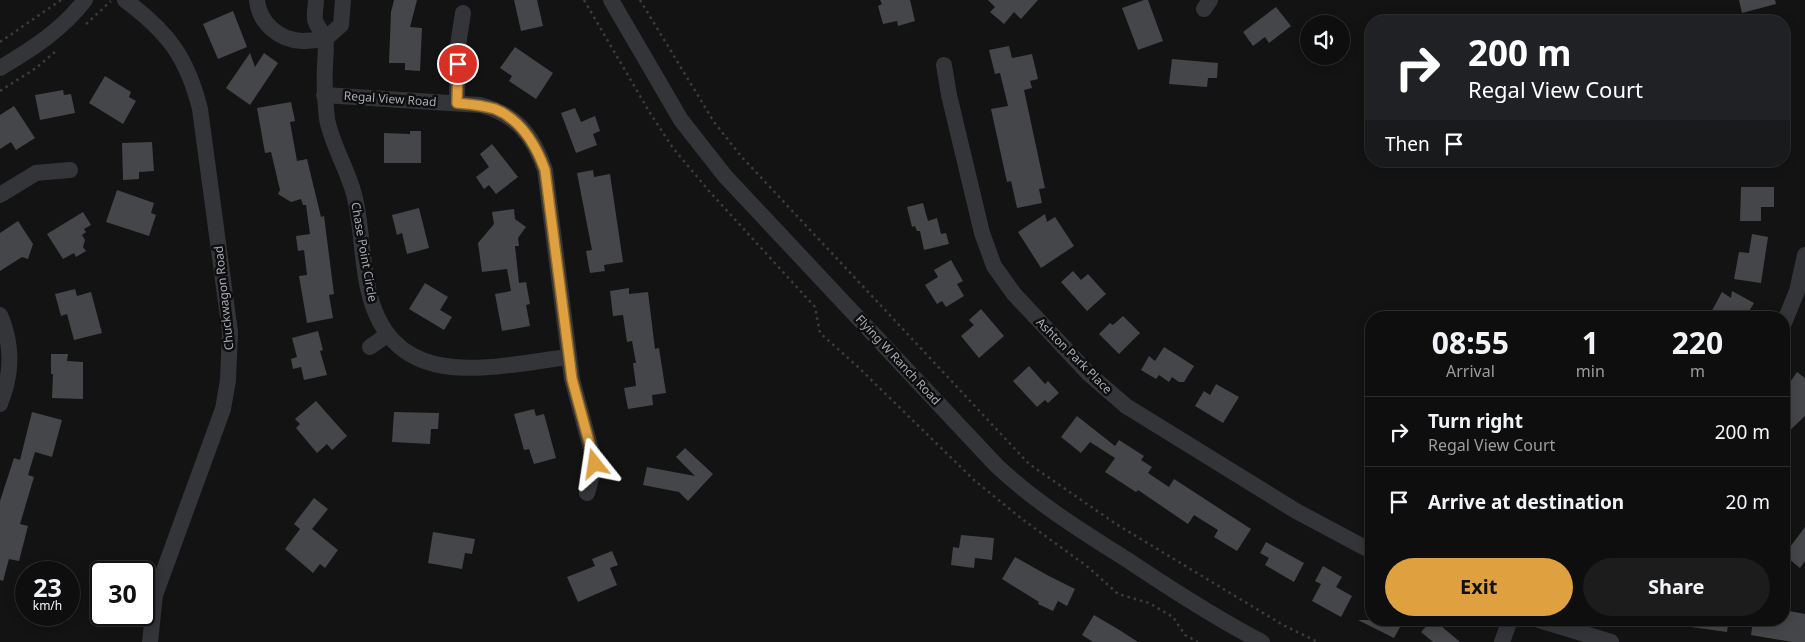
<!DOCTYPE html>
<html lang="en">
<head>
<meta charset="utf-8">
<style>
	body { margin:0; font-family:"Noto Sans",sans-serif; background:#1c1c1d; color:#f1f3f6; height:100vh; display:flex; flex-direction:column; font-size:19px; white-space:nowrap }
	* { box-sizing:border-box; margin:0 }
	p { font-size:16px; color:#9b9c9e }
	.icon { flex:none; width:28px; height:28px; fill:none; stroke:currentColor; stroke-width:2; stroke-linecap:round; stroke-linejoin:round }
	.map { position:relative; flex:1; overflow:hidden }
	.side { position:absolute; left:1365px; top:311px; width:425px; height:315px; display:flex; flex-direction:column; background:#0e0e0f; border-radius:20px; box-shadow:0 2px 12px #0003,0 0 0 1px #2e2e2f }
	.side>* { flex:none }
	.top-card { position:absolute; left:1365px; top:15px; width:425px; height:152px; border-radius:20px; box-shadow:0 2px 12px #0003,0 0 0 1px #2e2e2f; background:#202124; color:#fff; overflow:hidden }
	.tools { position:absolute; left:1300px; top:15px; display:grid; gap:10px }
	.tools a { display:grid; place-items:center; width:50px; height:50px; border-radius:50%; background:#0e0e0f; box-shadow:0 2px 12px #0003,0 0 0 1px #2e2e2f; font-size:25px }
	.speed { position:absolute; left:15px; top:561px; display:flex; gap:10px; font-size:25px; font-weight:700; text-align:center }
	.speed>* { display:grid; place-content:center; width:65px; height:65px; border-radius:50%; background:#0e0e0f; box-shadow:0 2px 12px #0003,0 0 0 1px #2e2e2f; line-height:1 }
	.speed small { font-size:12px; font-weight:400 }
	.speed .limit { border:2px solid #111; border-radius:8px; background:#fff; color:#111 }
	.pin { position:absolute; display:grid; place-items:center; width:42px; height:42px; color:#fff; margin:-21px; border:2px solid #fff; border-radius:50%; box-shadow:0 1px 5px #0007 }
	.me { position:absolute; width:55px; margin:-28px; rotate:345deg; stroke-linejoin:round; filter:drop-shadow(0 0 4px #0008) }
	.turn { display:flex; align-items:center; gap:18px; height:105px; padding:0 20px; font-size:22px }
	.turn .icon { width:65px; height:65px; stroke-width:2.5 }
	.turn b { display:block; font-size:35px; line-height:42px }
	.then { display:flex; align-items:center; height:48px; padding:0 20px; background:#0003; gap:10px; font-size:19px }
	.eta { display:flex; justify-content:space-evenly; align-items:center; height:85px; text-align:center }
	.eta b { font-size:30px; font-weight:700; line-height:35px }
	.primary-button { display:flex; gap:10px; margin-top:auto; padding:10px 20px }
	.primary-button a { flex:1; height:58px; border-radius:30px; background:#dfa140; color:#111; font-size:20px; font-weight:700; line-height:58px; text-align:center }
	.primary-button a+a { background:#1c1c1d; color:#f1f3f6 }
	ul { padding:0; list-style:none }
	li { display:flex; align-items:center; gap:15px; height:70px; padding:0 20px; border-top:1px solid #2e2e2f }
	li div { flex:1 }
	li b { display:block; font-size:19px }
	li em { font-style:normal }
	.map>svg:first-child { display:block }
	.building { fill:#454649 }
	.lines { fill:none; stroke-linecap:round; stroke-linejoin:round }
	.path { stroke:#3a3c40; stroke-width:2.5; stroke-dasharray:2.5 4; stroke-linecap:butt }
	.minor { stroke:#343539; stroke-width:16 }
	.route-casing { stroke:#91692a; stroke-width:12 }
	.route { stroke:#dfa140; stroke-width:9 }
	.labels { text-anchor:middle; stroke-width:5; stroke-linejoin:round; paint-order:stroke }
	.street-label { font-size:12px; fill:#a6aab3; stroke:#0e0e0f }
</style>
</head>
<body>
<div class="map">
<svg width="1805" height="642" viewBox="0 0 1805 642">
	<rect width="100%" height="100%" fill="#131314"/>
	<g class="building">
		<polygon points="394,0 417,0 410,27 422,28 420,71 405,70 405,63 389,63 391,12"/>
		<polygon points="514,0 537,0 543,26 521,31"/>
		<polygon points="880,0 910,0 915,21 898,26 897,21 883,24 878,6 882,4"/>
		<polygon points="988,0 1038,0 1021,19 1014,12 1004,24 990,12 995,7"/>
		<polygon points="1144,0 1148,0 1163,41 1138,50 1122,8"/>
		<polygon points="1739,0 1775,0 1776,4 1742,13"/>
		<polygon points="1276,7 1291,26 1269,43 1265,37 1253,46 1243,32"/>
		<polygon points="233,11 247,47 218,59 203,24"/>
		<polygon points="1009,46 1012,58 1032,54 1038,79 1030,81 1032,88 1024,90 1045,188 1039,189 1042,203 1017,208 1011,181 1007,182 991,109 1008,106 1000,73 995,74 989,50"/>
		<polygon points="515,47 553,73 536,99 509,81 512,76 500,68"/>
		<polygon points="250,53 255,67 264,53 278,63 250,105 226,88"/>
		<polygon points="1172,59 1218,63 1217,78 1208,78 1207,87 1169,84"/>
		<polygon points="105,76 131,92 129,97 136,101 123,124 89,103"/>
		<polygon points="63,90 64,95 71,94 75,113 40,120 35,95"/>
		<polygon points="291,102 295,121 290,122 297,161 307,159 321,217 324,216 334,294 329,295 333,318 307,323 299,276 307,275 304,250 298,251 296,236 310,234 306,205 303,205 301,199 291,202 278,194 280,190 271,152 265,153 257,108"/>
		<polygon points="14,106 35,138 16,150 11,142 0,149 0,115"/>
		<polygon points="575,108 581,122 595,116 600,131 593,134 597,145 576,153 561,113"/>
		<polygon points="410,131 421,131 421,163 384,163 384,133 410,134"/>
		<polygon points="152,142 154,171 139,172 139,179 123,180 122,143"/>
		<polygon points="492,144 518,177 496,194 489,185 484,189 476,177 489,167 480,154"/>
		<polygon points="593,170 594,177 610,174 623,262 604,265 605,271 590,273 586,251 592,250 577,173"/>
		<polygon points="1741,187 1774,187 1774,207 1761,207 1761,221 1740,221"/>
		<polygon points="117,190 154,203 151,213 156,215 149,236 106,222"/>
		<polygon points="923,203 928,221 937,218 941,234 946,233 949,244 924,250 920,231 917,231 915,226 912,227 907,207"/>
		<polygon points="419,208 429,248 407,254 402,233 397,235 392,215"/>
		<polygon points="514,209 515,219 526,227 518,238 519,246 515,246 519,283 526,282 530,304 526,305 530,326 502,331 495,294 511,291 507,269 482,272 478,243 494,224 492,212"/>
		<polygon points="83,212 91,225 84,229 86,232 82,235 85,240 83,247 86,251 76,257 74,253 63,259 47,234"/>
		<polygon points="1045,214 1047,222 1055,217 1074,246 1041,268 1018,232"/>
		<polygon points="18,221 33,244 28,259 22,257 0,271 0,233"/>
		<polygon points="1752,234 1768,237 1761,283 1734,279 1739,252 1749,253"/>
		<polygon points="951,260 963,281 957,284 964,296 946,307 942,301 937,304 925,285 938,277 934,270"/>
		<polygon points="1073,271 1081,280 1088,274 1106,294 1087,311 1061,282"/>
		<polygon points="425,283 448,297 440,310 452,317 444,330 409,309"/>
		<polygon points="629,288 629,294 648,292 655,349 659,348 666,393 652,395 653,405 628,409 624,388 636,386 633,363 636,363 632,341 627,342 623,315 613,316 610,291"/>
		<polygon points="75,289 77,296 91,292 102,333 74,340 67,314 61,316 55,294"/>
		<polygon points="1732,291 1754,303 1745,318 1708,318 1722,292 1731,298"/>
		<polygon points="981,309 1004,336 979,358 961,336 974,325 969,320"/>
		<polygon points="1123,316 1140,333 1119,354 1099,334 1110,323 1113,325"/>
		<polygon points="318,331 323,350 320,351 327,375 304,380 301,367 293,369 291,359 297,357 292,338"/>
		<polygon points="1164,347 1194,366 1184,382 1179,382 1172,377 1169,382 1159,375 1156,379 1141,370 1149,356 1155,361"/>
		<polygon points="51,354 68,354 67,361 83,362 83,399 52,398 53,374 51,374"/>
		<polygon points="1029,366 1045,384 1048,381 1059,393 1048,403 1045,400 1037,407 1013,381"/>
		<polygon points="1797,372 1805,378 1805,416 1784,436 1784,391"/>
		<polygon points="1216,384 1239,397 1223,423 1195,406 1204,391 1210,395"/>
		<polygon points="316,401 347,436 332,450 327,444 317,453 296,428 300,424 295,419"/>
		<polygon points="534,409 536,416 544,414 556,458 534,464 529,449 524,450 514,414"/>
		<polygon points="32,412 62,420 52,457 35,452 28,475 34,477 20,524 28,526 19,561 9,559 3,581 0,580 0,501 14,458 20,460"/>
		<polygon points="394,412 439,413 438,429 431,429 430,444 392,442"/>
		<polygon points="1077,416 1115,446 1119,440 1144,456 1141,460 1152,467 1148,473 1169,487 1174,479 1251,529 1237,551 1214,537 1218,530 1194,515 1188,524 1138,490 1136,492 1105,472 1115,458 1090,442 1081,453 1061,437"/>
		<polygon points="685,448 713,474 688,501 679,492 643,485 647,467 695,476 676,457"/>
		<polygon points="314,498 328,509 312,529 338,550 325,568 320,564 313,573 285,549 300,529 294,524"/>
		<polygon points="1805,527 1805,561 1800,568 1784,555"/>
		<polygon points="433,532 475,539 472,554 465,553 462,569 428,563"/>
		<polygon points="961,535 994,538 992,560 975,558 974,568 951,565 953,547 959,548"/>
		<polygon points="1266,542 1304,563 1294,582 1265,565 1269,558 1260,553"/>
		<polygon points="612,551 618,565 610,568 617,585 578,602 567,577 595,566 592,559"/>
		<polygon points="1015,557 1047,575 1075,589 1067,606 1058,601 1053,611 1038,604 1039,602 1002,579"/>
		<polygon points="1323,566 1342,577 1336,587 1352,596 1341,617 1312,601 1321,584 1315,581"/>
		<polygon points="1784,610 1805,614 1805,642 1792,642 1751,635 1753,620 1784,620"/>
		<polygon points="1094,615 1121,631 1138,642 1093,642 1082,635"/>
		<polygon points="1358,620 1404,620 1394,638"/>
		<polygon points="1432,620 1434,620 1460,642 1433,642 1421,632"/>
		<polygon points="1691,620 1729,620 1727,632 1691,627"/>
	</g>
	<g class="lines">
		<g class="path">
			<polyline points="584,0 650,113 673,148 709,191 815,307 820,333 857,366 974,480 1022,519 1088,567 1118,594 1149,603 1173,617 1185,635 1198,642"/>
			<polyline points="640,0 714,122 740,155 1029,464 1116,524 1283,625 1318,642"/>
			<polyline points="86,24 111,1"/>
			<polyline points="0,42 61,0"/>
			<polyline points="0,91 36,68 56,51"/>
		</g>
		<g class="minor">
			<path d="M 125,0 C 168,32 187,57 200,109 L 230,332 L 228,380 L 223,409 L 155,595 L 150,642"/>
			<path d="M 257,0 C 259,23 279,40 302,41 C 309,41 317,40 325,39"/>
			<path d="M 316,0 C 316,6 314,13 315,19 C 316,26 323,32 325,39 C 327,47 325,58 325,66 C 324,84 325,101 327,119 C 332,145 347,168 354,194 C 362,225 361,257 368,288 C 391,395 489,367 568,357"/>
			<path d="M 611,0 L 681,120 L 725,176 L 996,465 C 1037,504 1085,533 1132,563 C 1174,591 1217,619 1262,642"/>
			<polyline points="1204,9 1210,0"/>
			<polyline points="325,39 341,25 343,0"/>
			<polyline points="944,65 949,95 982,233 994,266 1014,294 1089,374 1126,406 1296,511 1371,551"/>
			<path d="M 0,68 C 32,49 62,30 85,0"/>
			<path d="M 324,95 L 480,105 C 516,114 533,135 545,170 L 572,379 L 595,464 L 587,493"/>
			<polyline points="457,103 458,45 463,13"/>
			<polyline points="0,195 36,173 70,170"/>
			<path d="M 0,315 C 9,335 12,360 7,381 C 6,389 2,397 0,404"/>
			<polyline points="1784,323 1797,291 1805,255"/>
			<polyline points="370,347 387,335"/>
			<polyline points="1539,620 1611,642"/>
			<polyline points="1502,642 1510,620"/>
		</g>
	</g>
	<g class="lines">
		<defs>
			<path id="route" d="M 458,64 L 457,103 C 469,104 483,105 495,109 C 522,120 536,145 545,170 L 572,379 L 595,464"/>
		</defs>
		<use href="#route" class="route-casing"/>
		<use href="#route" class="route"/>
	</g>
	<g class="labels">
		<g class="street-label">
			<text transform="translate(390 99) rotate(4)" y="4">Regal View Road</text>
			<text transform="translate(364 252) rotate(80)" y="4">Chase Point Circle</text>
			<text transform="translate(224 298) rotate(-96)" y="4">Chuckwagon Road</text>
			<text transform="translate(1074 356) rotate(45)" y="4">Ashton Park Place</text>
			<text transform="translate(898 360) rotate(47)" y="4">Flying W Ranch Road</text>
		</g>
	</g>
</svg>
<div class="tools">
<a><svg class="icon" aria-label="sound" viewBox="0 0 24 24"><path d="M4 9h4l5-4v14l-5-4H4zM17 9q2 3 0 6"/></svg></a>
</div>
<div class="speed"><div>23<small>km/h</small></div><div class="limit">30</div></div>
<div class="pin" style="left:458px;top:64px;background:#d93025"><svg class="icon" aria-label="arrive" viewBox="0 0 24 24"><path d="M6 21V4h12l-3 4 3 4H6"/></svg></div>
<svg class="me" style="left:595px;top:464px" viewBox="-20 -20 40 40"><path d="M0-17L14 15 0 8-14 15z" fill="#dfa140" stroke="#fff" stroke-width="4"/></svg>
<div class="top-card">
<div class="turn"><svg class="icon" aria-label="right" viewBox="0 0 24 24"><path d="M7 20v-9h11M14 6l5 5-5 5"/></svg><div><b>200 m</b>Regal View Court</div></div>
<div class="then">Then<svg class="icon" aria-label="arrive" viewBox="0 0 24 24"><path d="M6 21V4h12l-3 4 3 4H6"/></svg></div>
</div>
<section class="side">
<div class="eta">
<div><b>08:55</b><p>Arrival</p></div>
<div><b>1</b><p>min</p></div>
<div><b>220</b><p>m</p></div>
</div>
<ul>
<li><svg class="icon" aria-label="right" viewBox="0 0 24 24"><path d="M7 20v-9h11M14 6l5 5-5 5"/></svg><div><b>Turn right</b><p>Regal View Court</p></div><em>200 m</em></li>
<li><svg class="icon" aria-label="arrive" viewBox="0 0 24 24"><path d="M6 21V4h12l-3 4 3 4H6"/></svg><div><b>Arrive at destination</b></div><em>20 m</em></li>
</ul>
<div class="primary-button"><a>Exit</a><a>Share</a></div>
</section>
</div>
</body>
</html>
